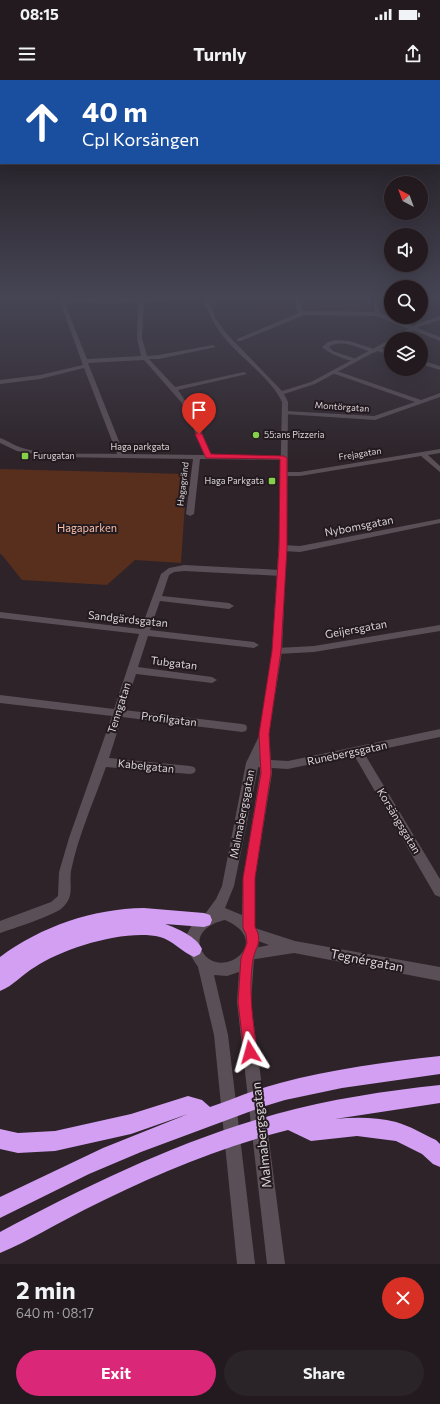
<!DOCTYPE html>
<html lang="en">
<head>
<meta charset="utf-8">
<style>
	body { margin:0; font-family:Commissioner,sans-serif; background:#2a2328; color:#f1f3f6; height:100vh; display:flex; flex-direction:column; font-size:15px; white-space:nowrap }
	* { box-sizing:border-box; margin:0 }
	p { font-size:13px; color:#a2a1a4 }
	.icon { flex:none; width:22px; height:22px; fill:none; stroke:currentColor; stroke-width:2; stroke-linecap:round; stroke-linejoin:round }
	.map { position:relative; height:1184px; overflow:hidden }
	.sheet { display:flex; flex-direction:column; background:#221a1f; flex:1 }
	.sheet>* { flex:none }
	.guide { position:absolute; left:0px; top:0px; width:440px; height:84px; box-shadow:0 4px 16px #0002,0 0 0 1px #3f383d; background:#1a4fa0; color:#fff; overflow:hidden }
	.needle { width:26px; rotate:319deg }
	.fabs { position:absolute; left:384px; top:96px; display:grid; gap:8px }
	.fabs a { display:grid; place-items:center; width:44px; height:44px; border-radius:50%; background:#221a1f; box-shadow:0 4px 16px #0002,0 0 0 1px #3f383d; font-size:20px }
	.pin { position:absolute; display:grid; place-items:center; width:34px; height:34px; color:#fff; margin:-41px -17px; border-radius:50% 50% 50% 0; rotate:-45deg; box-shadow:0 0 4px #0007 }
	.pin .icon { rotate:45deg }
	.me { position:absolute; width:44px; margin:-22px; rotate:352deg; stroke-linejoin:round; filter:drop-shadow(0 0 3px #0008) }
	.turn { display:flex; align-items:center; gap:14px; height:84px; padding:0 16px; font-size:18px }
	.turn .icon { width:52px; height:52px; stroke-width:2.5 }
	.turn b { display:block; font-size:28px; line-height:34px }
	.round { display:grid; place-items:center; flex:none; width:42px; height:42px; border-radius:21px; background:#2a2328 }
	.overview { display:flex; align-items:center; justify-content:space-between; height:68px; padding:0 16px }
	h1 { font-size:24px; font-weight:700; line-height:30px }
	.primary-button { display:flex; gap:8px; margin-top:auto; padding:8px 16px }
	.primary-button a { flex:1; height:46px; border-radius:24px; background:#db2777; color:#fff; font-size:16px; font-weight:700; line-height:46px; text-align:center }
	.primary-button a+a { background:#2a2328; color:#f1f3f6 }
	.status { display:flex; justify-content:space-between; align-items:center; height:28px; padding:0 20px; background:#221a1f; direction:ltr }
	.status svg { height:11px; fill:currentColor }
	header { display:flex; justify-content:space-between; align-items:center; height:52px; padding:0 16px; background:#221a1f; font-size:18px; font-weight:700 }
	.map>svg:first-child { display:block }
	.green { fill:#582e1d }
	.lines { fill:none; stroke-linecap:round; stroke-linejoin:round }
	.minor { fill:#5a4f56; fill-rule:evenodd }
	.secondary { fill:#5a4f56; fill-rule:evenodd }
	.motorway { fill:#d29ff2; fill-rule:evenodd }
	.route { fill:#e11d48; stroke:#92132f }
	.poi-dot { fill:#86cf4b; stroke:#231a1f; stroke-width:1.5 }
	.labels { text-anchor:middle; stroke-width:4; stroke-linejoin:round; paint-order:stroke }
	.far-street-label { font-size:9px; fill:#dad4d7; stroke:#231a1f }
	.far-poi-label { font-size:9px; fill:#dad4d7; stroke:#231a1f; text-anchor:start }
	.street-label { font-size:11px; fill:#dad4d7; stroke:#231a1f }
	.park-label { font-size:11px; fill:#fabfa8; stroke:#231a1f }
	.near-street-label { font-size:13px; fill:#dad4d7; stroke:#231a1f }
</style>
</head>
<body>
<div class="status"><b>08:15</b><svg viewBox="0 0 49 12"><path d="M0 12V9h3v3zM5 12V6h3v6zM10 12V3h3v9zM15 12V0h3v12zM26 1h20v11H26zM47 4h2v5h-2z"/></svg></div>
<header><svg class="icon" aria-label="menu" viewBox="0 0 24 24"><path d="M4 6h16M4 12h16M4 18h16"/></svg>Turnly<svg class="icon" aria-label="share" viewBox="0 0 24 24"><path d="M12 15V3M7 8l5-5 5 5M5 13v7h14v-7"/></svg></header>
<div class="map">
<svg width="440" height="1184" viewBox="0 0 440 1184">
	<rect width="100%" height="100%" fill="#2d2329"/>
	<polygon class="green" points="0,389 187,394 181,483 135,480 107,505 22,500 2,475 0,474"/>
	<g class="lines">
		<g class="minor">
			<path d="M 181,217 L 206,217 L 203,219 L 144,222 L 142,258 L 147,276 L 159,275 L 213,265 L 216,267 L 159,279 L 149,279 L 175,307 L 244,292 L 247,294 L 178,310 L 195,335 L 211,375 L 284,376 L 287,376 L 287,380 L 200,379 L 194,434 L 190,436 L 186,434 L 193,379 L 55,377 L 17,371 L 0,363 L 0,358 C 9,361 16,367 26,369 C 55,376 87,373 117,374 L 84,288 L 40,299 L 0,304 L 0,300 L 40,295 L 83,285 L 60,222 L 72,218 L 114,220 ZM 72,222 L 114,224 L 138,222 L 137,258 L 141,276 L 87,279 L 65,224 ZM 144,280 L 181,322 L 191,342 L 204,375 L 124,374 L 88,283 Z"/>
			<polygon points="296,217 301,217 302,229 304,231 375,232 373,221 359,217 377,219 380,233 440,257 440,261 376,236 304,235 241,261 237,261 237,259 299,233 296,230"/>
			<path d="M 336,260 L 349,261 L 374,269 L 377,267 L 391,271 L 391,275 L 377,271 L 374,273 C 360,269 342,258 329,267 L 333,271 L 359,280 C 352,284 328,273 322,267 L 328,262 Z"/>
			<polygon points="421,280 440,286 440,290 421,284"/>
			<polygon points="334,290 421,320 440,313 440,317 375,340 284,334 283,333 286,331 374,336 415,322 332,293 331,292"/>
			<polygon points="440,369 440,373 428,375 440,386 440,392 421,376 300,396 283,396 279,394 283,392 300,392"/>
			<polygon points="440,439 440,443 300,472 283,471 279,468 283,465 300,466"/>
			<path d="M 184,485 L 281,490 L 285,493 L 281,496 L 184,491 L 174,492 L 169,495 L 162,516 L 229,523 L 234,526 L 229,529 L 160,521 L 150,550 L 254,562 L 259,565 L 254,568 L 148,556 L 138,587 L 212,597 L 217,600 L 212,603 L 136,594 L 124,630 L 242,644 L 246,645 L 247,648 L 246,651 L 242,652 L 122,637 L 109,678 L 190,686 L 194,687 L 196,690 L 194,693 L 190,694 L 106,687 C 94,721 78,756 71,791 C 69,807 75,816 62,828 C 55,835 12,849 0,853 L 0,841 L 51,822 L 58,816 L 59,792 L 69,758 L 112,636 L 0,623 L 0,615 L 114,629 L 139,554 L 0,538 L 0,532 L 141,549 L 161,494 L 169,488 Z"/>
			<polygon points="440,545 440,551 314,572 277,574 272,571 277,568 314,566"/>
			<polygon points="440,649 440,657 364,673 440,799 440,817 435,815 354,675 288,689 252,687 248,686 246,683 248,680 252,679 288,681"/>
			<polygon points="252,847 295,861 440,887 440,901 294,873 250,880 245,878 243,874 245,870 269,865 247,857 245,853 247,849"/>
		</g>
		<g class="secondary">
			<path d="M 202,217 L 208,217 L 215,237 L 226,253 L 282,311 L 311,302 L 391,259 L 391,263 L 315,304 L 284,314 L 288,322 L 287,459 L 282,571 L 269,654 L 272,693 L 255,798 L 255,849 L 259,859 L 258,870 L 254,879 L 251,922 L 285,1184 L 267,1184 L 237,922 L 239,892 L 227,896 L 214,895 L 228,955 L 255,1184 L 237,1184 L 214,955 L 198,887 L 189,873 L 186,861 L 187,854 L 193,843 L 205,834 L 216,819 L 222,806 L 246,683 L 259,656 L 272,571 L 279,459 L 282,322 C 274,302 243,279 228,262 C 215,248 209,234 202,217 ZM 260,678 L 260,693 L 243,798 L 242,835 L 225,828 L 234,806 ZM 225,840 C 276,862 220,903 202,871 C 193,854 210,843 225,840 Z"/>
			<polygon points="440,236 440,240 421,246 398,259 391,259 417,244"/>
		</g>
		<g class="motorway">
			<path d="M 144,828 L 204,833 L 210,835 L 212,840 L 210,845 L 204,847 L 165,844 C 177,848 197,857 202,869 L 200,874 L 194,877 C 182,872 172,860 160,857 C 125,849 64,868 35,887 C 23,894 13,906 0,911 L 0,877 C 42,846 92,829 144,828 Z"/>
			<path d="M 440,976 L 440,994 L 342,1008 L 285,1020 L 262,1027 L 141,1072 L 89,1094 L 0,1138 L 0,1117 L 103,1068 L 188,1034 L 131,1054 L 55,1071 L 18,1073 L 0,1069 L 0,1049 L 18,1053 L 55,1051 L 131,1034 L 188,1016 L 202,1020 L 210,1027 C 233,1019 256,1009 280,1003 C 332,989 386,982 440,976 Z"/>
			<path d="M 440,1005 L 440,1023 L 335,1039 C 355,1037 376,1037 396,1042 C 410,1046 423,1054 436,1060 L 440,1064 L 440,1087 L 433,1084 L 422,1074 L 396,1061 L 357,1056 L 311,1061 L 288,1050 C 217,1068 149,1097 84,1130 C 56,1144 29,1161 0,1173 L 0,1152 C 88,1105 179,1061 276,1034 C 330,1019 385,1011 440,1005 Z"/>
		</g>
	</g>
	<linearGradient id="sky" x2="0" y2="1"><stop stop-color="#191317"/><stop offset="0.57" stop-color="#464554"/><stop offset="1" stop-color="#464554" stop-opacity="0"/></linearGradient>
	<rect width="440" height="382" fill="url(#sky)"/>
	<path class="route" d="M 199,352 L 202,354 L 211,374 L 284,376 L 287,378 L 287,468 L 281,571 L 269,654 L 271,693 L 255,798 L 255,847 C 263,861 256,866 253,879 C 248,910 253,941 257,972 L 255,976 L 250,978 L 246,976 L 244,972 L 238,922 L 241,878 L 247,863 L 246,854 L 243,848 L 243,798 L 261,693 L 259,654 L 272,571 L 279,468 L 280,379 L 206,378 L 195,354 Z"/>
	<g class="poi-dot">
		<circle cx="256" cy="355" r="4"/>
		<rect x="21" y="372" width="8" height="8" rx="2"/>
		<rect x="268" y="397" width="8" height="8" rx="2"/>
	</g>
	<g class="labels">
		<g class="far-street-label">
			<text transform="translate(342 327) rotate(4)" y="3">Montörgatan</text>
			<text x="140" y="370">Haga parkgata</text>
			<text transform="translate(360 374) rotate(-9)" y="3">Frejagatan</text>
			<text transform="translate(183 404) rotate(-83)" y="3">Hagagränd</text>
		</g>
		<g class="far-poi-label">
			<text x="264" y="358">55:ans Pizzeria</text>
			<text x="33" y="379">Furugatan</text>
			<text x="264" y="404" text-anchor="end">Haga Parkgata</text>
		</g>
		<g class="street-label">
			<text transform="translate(359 446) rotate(-11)" y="4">Nybomsgatan</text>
			<text transform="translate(128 539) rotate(6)" y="4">Sandgärdsgatan</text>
			<text transform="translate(356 549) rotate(-10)" y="4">Geijersgatan</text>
			<text transform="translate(174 583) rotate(7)" y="4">Tubgatan</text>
			<text transform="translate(119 628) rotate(-72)" y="4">Tenngatan</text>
			<text transform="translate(169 639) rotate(7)" y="4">Profilgatan</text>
			<text transform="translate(347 673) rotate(-12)" y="4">Runebergsgatan</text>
			<text transform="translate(146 686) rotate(6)" y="4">Kabelgatan</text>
			<text transform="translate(242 734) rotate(-79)" y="4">Malmabergsgatan</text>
			<text transform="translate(399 741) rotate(59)" y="4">Korsängsgatan</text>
		</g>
		<g class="park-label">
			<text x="87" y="452">Hagaparken</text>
		</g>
		<g class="near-street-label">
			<text transform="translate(367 880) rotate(11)" y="5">Tegnérgatan</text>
			<text transform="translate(261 1055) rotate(-96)" y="5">Malmabergsgatan</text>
		</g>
	</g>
</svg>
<div class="fabs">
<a><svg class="needle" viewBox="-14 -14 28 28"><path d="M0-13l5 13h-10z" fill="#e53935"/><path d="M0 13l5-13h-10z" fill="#a2a1a4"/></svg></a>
<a><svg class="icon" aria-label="sound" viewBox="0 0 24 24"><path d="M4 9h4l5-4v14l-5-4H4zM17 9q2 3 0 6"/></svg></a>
<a><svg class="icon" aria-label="search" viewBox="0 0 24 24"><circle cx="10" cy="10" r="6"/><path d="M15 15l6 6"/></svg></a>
<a><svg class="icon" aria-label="layers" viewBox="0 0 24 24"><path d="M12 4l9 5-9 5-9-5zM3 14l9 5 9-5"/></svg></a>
</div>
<div class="pin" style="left:199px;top:354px;background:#d93025"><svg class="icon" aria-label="arrive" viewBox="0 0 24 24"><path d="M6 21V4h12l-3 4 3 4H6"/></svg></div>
<svg class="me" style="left:250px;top:972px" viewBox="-20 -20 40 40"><path d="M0-17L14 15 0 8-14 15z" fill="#e11d48" stroke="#fff" stroke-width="4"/></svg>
<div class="guide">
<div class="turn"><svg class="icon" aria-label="ahead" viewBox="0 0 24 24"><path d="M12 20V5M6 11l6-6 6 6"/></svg><div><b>40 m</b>Cpl Korsängen</div></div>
</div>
</div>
<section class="sheet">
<div class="overview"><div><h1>2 min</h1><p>640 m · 08:17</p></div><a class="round" style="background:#d93025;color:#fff"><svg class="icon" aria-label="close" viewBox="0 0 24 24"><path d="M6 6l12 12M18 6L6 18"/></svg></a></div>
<div class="primary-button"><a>Exit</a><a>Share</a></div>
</section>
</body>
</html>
